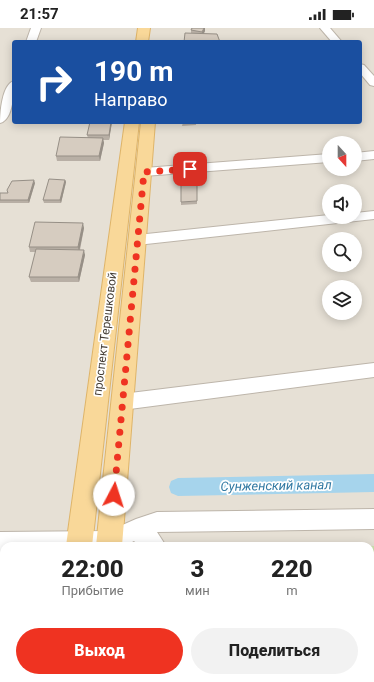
<!DOCTYPE html>
<html lang="ru">
<head>
<meta charset="utf-8">
<style>
	body { margin:0; font-family:Roboto,sans-serif; background:#f2f2f2; color:#222; height:100vh; display:flex; flex-direction:column; font-size:15px; white-space:nowrap }
	* { box-sizing:border-box; margin:0 }
	p { font-size:13px; color:#767676 }
	.icon { flex:none; width:22px; height:22px; fill:none; stroke:currentColor; stroke-width:2; stroke-linecap:round; stroke-linejoin:round }
	.map { position:relative; flex:1; overflow:hidden }
	.panel { position:absolute; left:0px; top:514px; width:374px; height:140px; display:flex; flex-direction:column; background:#fff; border-radius:12px 12px 0 0; box-shadow:0 2px 10px #0003 }
	.panel>* { flex:none }
	.top-card { position:absolute; left:12px; top:12px; width:350px; height:84px; border-radius:4px; box-shadow:0 2px 10px #0003; background:#1a4fa0; color:#fff; overflow:hidden }
	.needle { width:26px; rotate:159deg }
	.buttons { position:absolute; left:322px; top:108px; display:grid; gap:8px }
	.buttons a { display:grid; place-items:center; width:40px; height:40px; border-radius:50%; background:#fff; box-shadow:0 2px 10px #0003; font-size:20px }
	.pin { position:absolute; display:grid; place-items:center; width:34px; height:34px; color:#fff; margin:-17px; border-radius:8px; box-shadow:0 2px 6px #0006 }
	.me { position:absolute; width:44px; margin:-22px; rotate:5deg; stroke-linejoin:round; filter:drop-shadow(0 0 3px #0008) }
	.turn { display:flex; align-items:center; gap:14px; height:84px; padding:0 16px; font-size:18px }
	.turn .icon { width:52px; height:52px; stroke-width:2.5 }
	.turn b { display:block; font-size:28px; line-height:34px }
	.eta { display:flex; justify-content:space-evenly; align-items:center; height:68px; text-align:center }
	.eta b { font-size:24px; font-weight:800; line-height:28px }
	.action { display:flex; gap:8px; margin-top:auto; padding:8px 16px }
	.action a { flex:1; height:46px; border-radius:24px; background:#ef3321; color:#fff; font-size:16px; font-weight:800; line-height:46px; text-align:center }
	.action a+a { background:#f2f2f2; color:#222 }
	.status { display:flex; justify-content:space-between; align-items:center; height:28px; padding:0 20px; background:#fff; direction:ltr }
	.status svg { height:11px; fill:currentColor }
	.map>svg:first-child { display:block }
	.residential { fill:#e6e0d5; fill-rule:evenodd }
	.green { fill:#d1e5b1 }
	.lines { fill:none; stroke-linecap:round; stroke-linejoin:round }
	.canal { fill:#a6d4ec; fill-rule:evenodd }
	.minor-casing { stroke:#bdb5aa; stroke-width:2 }
	.major-casing { stroke:#deb469; stroke-width:2 }
	.minor { fill:#fff; fill-rule:evenodd }
	.major { fill:#f9d899; fill-rule:evenodd }
	.wall { fill:#b8afa5 }
	.shaded-wall { fill:#968f86 }
	.building { fill:#d6ccc0; stroke:#968f86 }
	.route { stroke:#ef3321; stroke-width:7; stroke-dasharray:0 12.6 }
	.labels { text-anchor:middle; stroke-width:3.5; stroke-linejoin:round; paint-order:stroke }
	.street-label { font-size:12px; fill:#453e36; stroke:#fff }
	.water-label { font-size:13px; font-style:italic; fill:#337aa3; stroke:#fff }
</style>
</head>
<body>
<div class="status"><b>21:57</b><svg viewBox="0 0 49 12"><path d="M0 12V9h3v3zM5 12V6h3v6zM10 12V3h3v9zM15 12V0h3v12zM26 1h20v11H26zM47 4h2v5h-2z"/></svg></div>
<div class="map">
<svg width="374" height="654" viewBox="0 0 374 654">
	<rect width="100%" height="100%" fill="#f2eee7"/>
	<path class="residential" d="M 0,0 L 374,0 L 374,654 L 0,654 ZM 14,14 L 360,14 L 360,94 L 14,94 ZM 329,115 L 355,115 L 355,141 L 329,141 ZM 329,163 L 355,163 L 355,189 L 329,189 ZM 329,211 L 355,211 L 355,237 L 329,237 ZM 329,259 L 355,259 L 355,285 L 329,285 ZM 4,518 L 370,518 L 370,650 L 4,650 Z"/>
	<polygon class="green" points="370,518 374,518 374,654 209,654 209,650 370,650"/>
	<g class="lines">
		<polygon class="canal" points="374,446 374,464 178,468 171,465 169,459 171,453 178,450"/>
		<defs>
			<g id="minor">
				<polygon points="31,0 41,0 36,14 26,14"/>
				<polygon points="320,0 330,0 342,14 332,14"/>
				<polygon points="360,36 364,37 374,48 374,58 370,57 360,45"/>
				<path d="M 14,53 C 14,64 13,92 0,95 C 0,85 2,56 14,53 Z"/>
				<polygon points="374,123 374,131 355,133 355,125"/>
				<polygon points="329,126 329,134 144,148 138,144 144,140"/>
				<polygon points="374,183 374,191 137,217 132,215 130,212 132,209 137,207 329,187 329,189 355,189 355,185"/>
				<polygon points="374,335 374,349 122,382 116,379 113,374 116,369 122,366"/>
				<polygon points="374,481 374,501 157,504 166,518 139,518 134,513 124,518 4,518 4,526 0,526 0,504 109,503 136,491 157,484"/>
				<rect x="167" y="650" width="24" height="4"/>
			</g>
			<g id="major">
				<polygon points="138,0 150,0 148,14 136,14"/>
				<polygon points="125,94 139,94 92,518 66,518"/>
				<polygon points="141,94 155,94 122,518 96,518"/>
				<polygon points="46,650 76,650 75,654 45,654"/>
				<rect x="81" y="650" width="30" height="4"/>
			</g>
		</defs>
		<use href="#minor" class="minor-casing"/>
		<use href="#major" class="major-casing"/>
		<use href="#minor" class="minor"/>
		<use href="#major" class="major"/>
	</g>
	<g class="wall">
		<polygon points="192,0 205,0 205,3 204,5 191,5 191,2"/>
		<polygon points="112,94 109,112 103,112 104,115 100,133 57,133 56,128 88,110 87,107"/>
		<polygon points="183,94 240,94 196,96 196,97 182,98"/>
		<polygon points="65,152 66,154 61,175 44,175 43,172"/>
		<polygon points="35,155 29,175 0,175 0,165 8,165"/>
		<polygon points="197,173 197,176 181,177 181,174"/>
		<polygon points="84,200 80,222 85,227 79,254 31,254 29,249 36,224 30,224 29,219"/>
		<polygon points="275,650 370,650 374,654 275,654"/>
	</g>
	<g class="shaded-wall">
		<polygon points="204,0 205,0 205,3 202,9 202,4"/>
		<polygon points="111,94 112,94 109,112 109,107"/>
		<polygon points="103,110 104,115 100,133 99,128"/>
		<polygon points="34,152 35,155 29,175 28,172"/>
		<polygon points="65,152 66,154 61,175 60,172"/>
		<polygon points="83,195 84,200 79,224 78,219"/>
		<polygon points="84,222 85,227 79,254 78,249"/>
		<polygon points="4,617 4,629 2,645 0,644"/>
	</g>
	<g class="building">
		<polygon points="192,0 204,0 202,4 191,2"/>
		<polygon points="185,5 217,6 220,14 184,14"/>
		<polygon points="90,94 111,94 109,107 87,107"/>
		<rect x="182" y="94" width="14" height="1"/>
		<polygon points="60,109 103,110 99,128 56,128"/>
		<polygon points="49,151 65,152 60,172 43,172"/>
		<polygon points="34,152 28,172 0,172 0,165 8,165 7,162 12,153"/>
		<polygon points="197,156 197,173 181,174 181,157"/>
		<polygon points="35,194 83,195 78,219 29,219"/>
		<polygon points="36,221 84,222 78,249 29,249"/>
		<polygon points="0,544 4,544 4,617 0,644"/>
		<polygon points="370,597 374,597 374,654 345,654 344,650 370,650"/>
		<polygon points="276,650 344,650 345,654 277,654"/>
	</g>
	<g class="lines">
		<polyline class="route" points="114,467 144,144 190,141"/>
	</g>
	<g class="labels">
		<g class="street-label">
			<text transform="translate(105 306) rotate(-83)" y="4">проспект Терешковой</text>
		</g>
		<g class="water-label">
			<text transform="translate(276 457) rotate(-1)" y="5">Сунженский канал</text>
		</g>
	</g>
</svg>
<div class="buttons">
<a><svg class="needle" viewBox="-14 -14 28 28"><path d="M0-13l5 13h-10z" fill="#e53935"/><path d="M0 13l5-13h-10z" fill="#767676"/></svg></a>
<a><svg class="icon" aria-label="sound" viewBox="0 0 24 24"><path d="M4 9h4l5-4v14l-5-4H4zM17 9q2 3 0 6"/></svg></a>
<a><svg class="icon" aria-label="search" viewBox="0 0 24 24"><circle cx="10" cy="10" r="6"/><path d="M15 15l6 6"/></svg></a>
<a><svg class="icon" aria-label="layers" viewBox="0 0 24 24"><path d="M12 4l9 5-9 5-9-5zM3 14l9 5 9-5"/></svg></a>
</div>
<div class="pin" style="left:190px;top:141px;background:#d93025"><svg class="icon" aria-label="arrive" viewBox="0 0 24 24"><path d="M6 21V4h12l-3 4 3 4H6"/></svg></div>
<svg class="me" style="left:114px;top:467px" viewBox="-20 -20 40 40"><circle r="19" fill="#fff"/><path d="M0-13L10 11 0 6-10 11z" fill="#ef3321"/></svg>
<div class="top-card">
<div class="turn"><svg class="icon" aria-label="right" viewBox="0 0 24 24"><path d="M7 20v-9h11M14 6l5 5-5 5"/></svg><div><b>190 m</b>Направо</div></div>
</div>
<section class="panel">
<div class="eta">
<div><b>22:00</b><p>Прибытие</p></div>
<div><b>3</b><p>мин</p></div>
<div><b>220</b><p>m</p></div>
</div>
<div class="action"><a>Выход</a><a>Поделиться</a></div>
</section>
</div>
</body>
</html>
